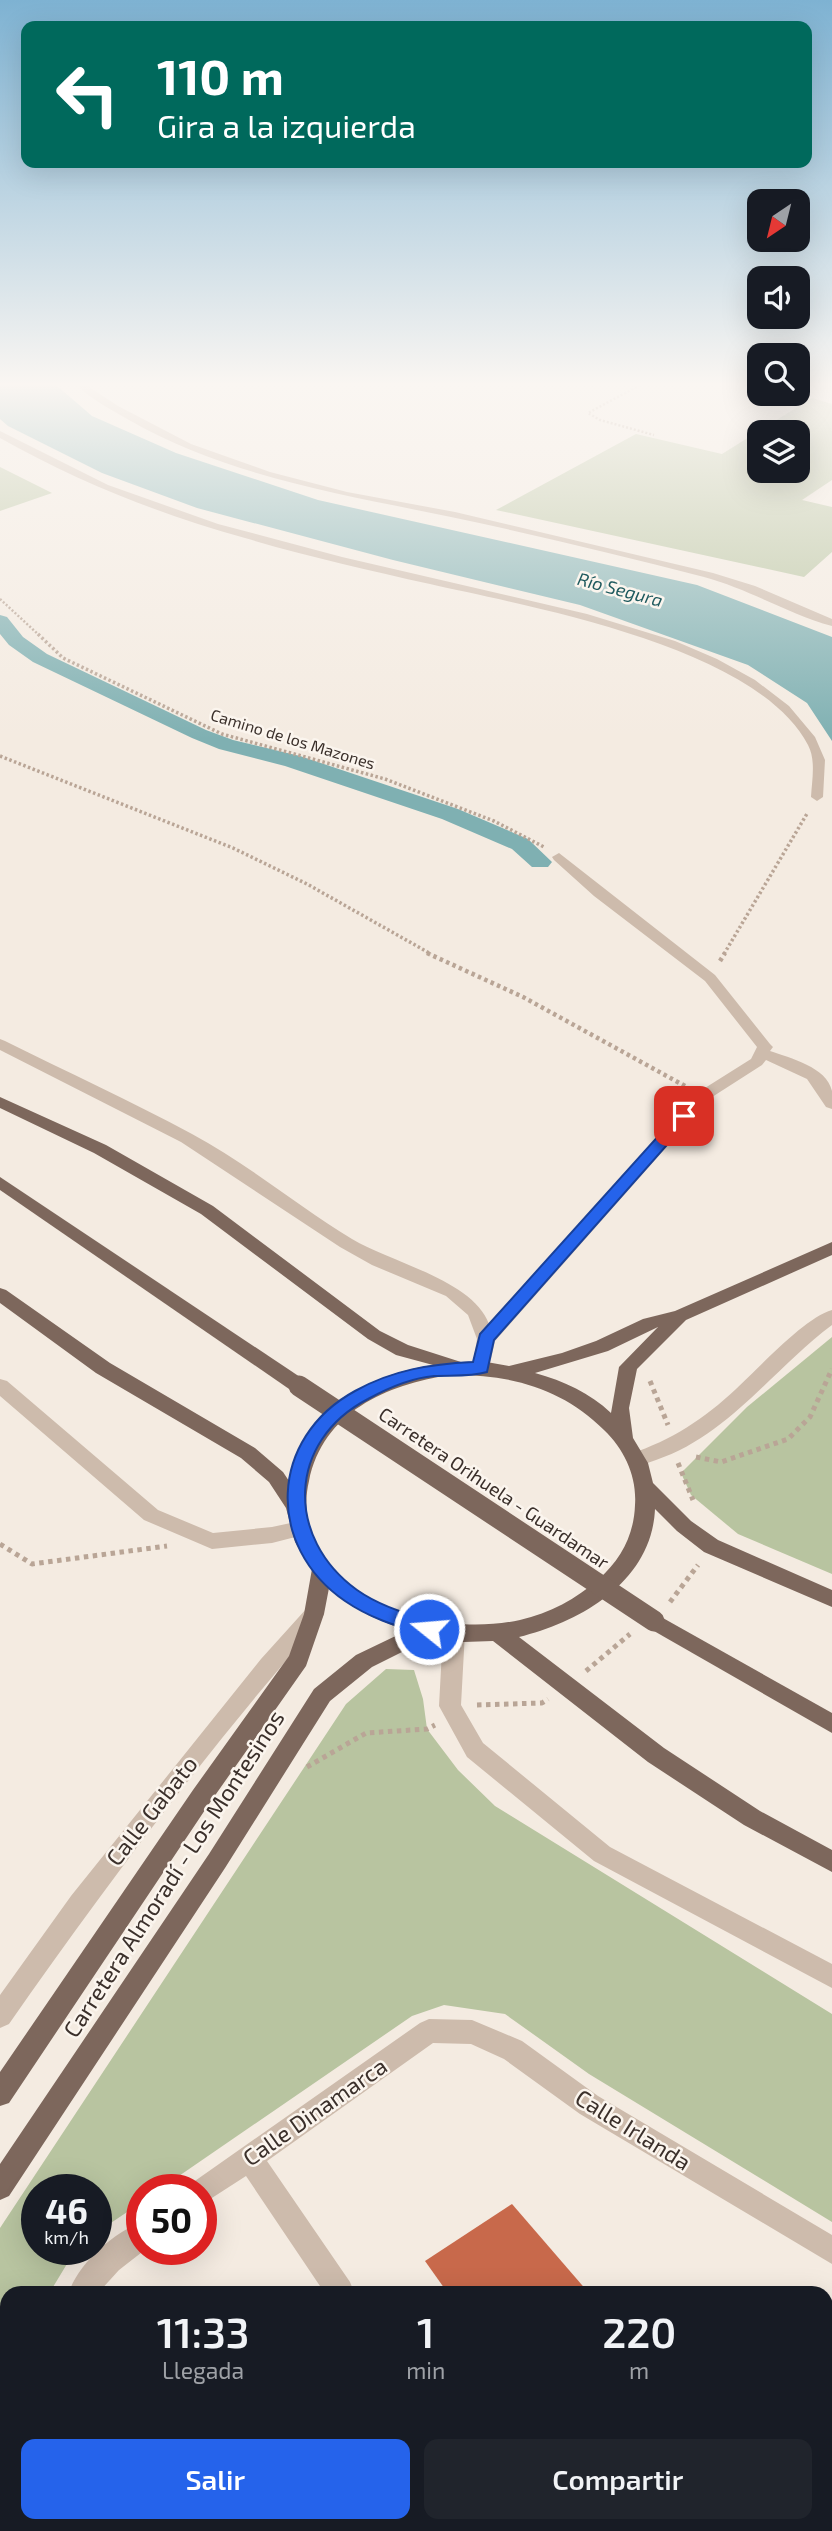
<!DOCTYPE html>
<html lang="es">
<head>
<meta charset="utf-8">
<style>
	body { margin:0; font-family:"Exo 2",sans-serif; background:#20242c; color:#f1f3f6; height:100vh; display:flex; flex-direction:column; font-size:26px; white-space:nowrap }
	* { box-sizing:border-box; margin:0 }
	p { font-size:23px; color:#9ea1a6 }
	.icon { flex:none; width:38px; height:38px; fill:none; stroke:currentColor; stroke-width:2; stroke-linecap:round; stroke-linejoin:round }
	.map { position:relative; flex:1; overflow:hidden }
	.details { position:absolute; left:0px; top:2286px; width:833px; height:247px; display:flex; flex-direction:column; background:#171b24; border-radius:21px 21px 0 0; box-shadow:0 7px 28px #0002 }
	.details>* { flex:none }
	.banner { position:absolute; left:21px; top:21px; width:791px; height:147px; border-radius:14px; box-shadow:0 7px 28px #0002; background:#00695c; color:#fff; overflow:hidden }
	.needle { width:46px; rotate:215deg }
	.buttons { position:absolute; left:747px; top:189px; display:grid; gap:14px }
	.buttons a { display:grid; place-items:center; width:63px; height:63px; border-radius:14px; background:#171b24; box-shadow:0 7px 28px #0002; font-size:35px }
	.speed { position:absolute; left:21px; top:2174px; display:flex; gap:14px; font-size:35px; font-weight:700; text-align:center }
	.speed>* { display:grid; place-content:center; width:91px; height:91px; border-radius:50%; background:#171b24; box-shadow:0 7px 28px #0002; line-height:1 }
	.speed small { font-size:18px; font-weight:400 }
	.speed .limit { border:10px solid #d22; background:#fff; color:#111 }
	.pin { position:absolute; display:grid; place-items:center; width:60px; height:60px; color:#fff; margin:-30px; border-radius:14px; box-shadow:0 4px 10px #0006 }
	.me { position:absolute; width:77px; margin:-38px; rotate:287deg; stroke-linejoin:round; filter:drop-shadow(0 0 5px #0008) }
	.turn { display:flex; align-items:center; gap:24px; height:147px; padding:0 21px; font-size:32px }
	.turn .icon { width:91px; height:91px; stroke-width:2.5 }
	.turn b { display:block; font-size:49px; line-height:60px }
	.eta { display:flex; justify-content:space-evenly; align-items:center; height:119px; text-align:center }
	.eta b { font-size:42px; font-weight:600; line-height:49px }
	.action { display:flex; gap:14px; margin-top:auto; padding:14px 21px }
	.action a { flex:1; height:80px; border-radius:14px; background:#2563eb; color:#fff; font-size:28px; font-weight:600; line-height:80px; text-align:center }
	.action a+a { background:#20242c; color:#f1f3f6 }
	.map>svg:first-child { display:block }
	.green { fill:#b8c4a0; fill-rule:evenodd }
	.water { fill:#7fb0b2 }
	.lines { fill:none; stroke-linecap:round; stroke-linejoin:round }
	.canal { fill:#7fb0b2; fill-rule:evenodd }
	.building { fill:#c8694b }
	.path-far3 { stroke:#b9a596; stroke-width:2.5; stroke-dasharray:2 2; stroke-linecap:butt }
	.path-far2 { stroke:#b9a596; stroke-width:3.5; stroke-dasharray:2.5 2.5; stroke-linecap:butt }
	.path-far1 { stroke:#b9a596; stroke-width:4.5; stroke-dasharray:3.5 3.5; stroke-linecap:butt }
	.path { stroke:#b9a596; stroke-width:5; stroke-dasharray:4.5 4.5; stroke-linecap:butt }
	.minor { fill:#cdbbac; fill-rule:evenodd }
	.major { fill:#7d675c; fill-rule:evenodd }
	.major-bridge { stroke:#7d675c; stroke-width:21 }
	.route { fill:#2563eb; stroke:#184099; stroke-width:2 }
	.labels { text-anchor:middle; stroke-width:5; stroke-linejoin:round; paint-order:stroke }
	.far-street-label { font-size:16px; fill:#3b302b; stroke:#fbf5ee }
	.far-water-label { font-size:18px; font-style:italic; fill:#1f5a5e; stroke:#fbf5ee }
	.street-label { font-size:19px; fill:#3b302b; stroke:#fbf5ee }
	.near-street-label { font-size:23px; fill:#3b302b; stroke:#fbf5ee }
</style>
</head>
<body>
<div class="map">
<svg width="832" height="2531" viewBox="0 0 832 2531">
	<rect width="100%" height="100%" fill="#f4ebe1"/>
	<g class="green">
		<path d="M 812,398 L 832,404 L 832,480 L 802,500 L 832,507 L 832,552 L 804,577 L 496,510 L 636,434 L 722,454 ZM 760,432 L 798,432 L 798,471 L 760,471 Z"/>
		<polygon points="0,467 52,493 0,511"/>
		<polygon points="832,1337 832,1574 738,1534 691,1495 681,1473 747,1407"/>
		<polygon points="386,1669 414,1670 423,1699 427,1729 458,1770 495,1806 832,2014 832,2222 589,2074 505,2014 444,2005 412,2016 160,2189 142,2189 142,2202 96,2233 96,2189 37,2189 37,2249 76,2249 50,2292 7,2292 7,2363 0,2375 0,2228 346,1704"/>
	</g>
	<polygon class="water" points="0,385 56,385 92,416 176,453 318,500 697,585 832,637 832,741 807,703 748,665 580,605 393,560 197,508 102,473 8,426 0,419"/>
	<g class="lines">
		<polygon class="canal" points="0,615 7,617 23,637 47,654 206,730 233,740 300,756 458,809 528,839 552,862 548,867 532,867 512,849 442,819 285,766 219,749 192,738 33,662 9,645 0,634"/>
	</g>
	<polygon class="building" points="512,2204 588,2292 447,2292 425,2261"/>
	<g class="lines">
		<g class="path-far3">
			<polyline points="640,385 588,413 600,420 654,435"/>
			<polyline points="0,599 40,636"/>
		</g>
		<g class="path-far2">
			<polyline points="38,634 63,658 222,734 385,779 494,821 544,847"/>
			<polyline points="0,756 233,848 307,884 431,954"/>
			<polyline points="724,954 808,812"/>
		</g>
		<g class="path-far1">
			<polyline points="427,953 523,997 685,1086"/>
			<polyline points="720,961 725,953"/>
		</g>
		<g class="path">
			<polyline points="650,1381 668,1425"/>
			<polyline points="696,1457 721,1462 788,1439 810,1417 832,1369"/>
			<polyline points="678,1463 693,1500"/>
			<polyline points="0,1544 32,1564 167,1546"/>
			<polyline points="670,1602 698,1565"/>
			<polyline points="586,1671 630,1634"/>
			<polyline points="477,1705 542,1703 548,1699"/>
			<polyline points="307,1767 366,1733 427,1729 435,1725"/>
		</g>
		<g class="minor">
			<path d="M 77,385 L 86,385 L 118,406 L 191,444 L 270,472 L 347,492 L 455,512 L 713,573 L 755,586 L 832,619 L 832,626 C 788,614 749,589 704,577 C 620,555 536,535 451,517 C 340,494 229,477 129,420 C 112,410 90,399 77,385 Z"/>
			<path d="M 0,431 L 108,485 L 218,524 L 342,557 L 587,614 L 675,641 L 717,659 L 755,680 L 789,706 L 815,737 L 825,760 L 823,797 L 817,801 L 811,797 C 812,780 816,760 808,745 C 756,646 531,607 430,584 C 368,570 306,556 245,538 C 159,514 78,482 0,438 Z"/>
			<path d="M 559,853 L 715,975 L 770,1044 L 773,1047 L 770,1051 C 790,1058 827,1067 832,1091 C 832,1096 832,1104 832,1109 L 826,1107 L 807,1079 L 766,1060 L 762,1065 L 709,1099 L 495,1341 L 488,1373 L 474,1373 L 472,1368 L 477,1339 L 468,1315 L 446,1296 L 372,1265 L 340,1247 L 181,1142 L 0,1050 L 0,1039 L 5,1041 C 67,1072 131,1101 192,1134 C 248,1164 298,1206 352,1239 C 392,1263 473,1280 489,1324 L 697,1093 L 751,1059 L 757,1047 L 705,981 L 594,896 L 554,860 L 552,857 Z"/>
			<path d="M 832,1310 L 832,1325 C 773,1369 728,1436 656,1460 C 647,1463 639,1467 630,1464 L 627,1459 L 630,1454 C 672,1440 704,1419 736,1389 C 759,1368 804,1318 832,1310 Z"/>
			<polygon points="0,1379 7,1381 158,1510 213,1533 272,1527 300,1521 307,1524 310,1529 307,1534 272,1543 212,1549 144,1520 0,1396"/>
			<path d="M 314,1606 L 321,1608 L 324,1614 L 321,1620 C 209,1748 106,1885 9,2024 L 0,2028 L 0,1995 L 71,1896 L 261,1659 L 307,1608 Z"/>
			<polygon points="454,1624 461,1626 465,1632 461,1705 483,1743 610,1847 832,1964 832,1988 594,1861 467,1757 439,1706 443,1632 447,1626"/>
			<polygon points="429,2019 472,2020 522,2041 598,2096 832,2235 832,2264 580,2114 504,2059 471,2044 433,2043 267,2161 350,2282 354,2292 324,2292 246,2176 201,2205 201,2189 189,2189 192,2183 420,2023"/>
			<path d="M 142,2222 L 142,2249 L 146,2249 L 119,2270 L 99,2292 L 69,2292 C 79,2263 113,2233 142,2222 Z"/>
			<polygon points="7,2406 7,2444 0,2446 0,2409"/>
			<polygon points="480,2525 512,2525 514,2531 483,2531"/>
		</g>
		<g class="major">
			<path d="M 0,1097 L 106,1145 L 213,1206 L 380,1331 L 408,1345 L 461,1362 L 481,1361 L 509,1366 L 562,1353 L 596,1341 L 643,1319 L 675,1311 L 832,1242 L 832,1255 L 686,1320 L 637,1369 L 629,1408 L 633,1438 L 648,1463 L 653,1483 L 691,1521 L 718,1540 L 832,1590 L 832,1607 L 704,1552 L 677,1531 L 655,1509 C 652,1581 581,1622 519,1637 L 664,1748 L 760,1811 L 832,1850 L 832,1872 L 744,1825 L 648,1762 L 493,1641 L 464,1642 L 432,1637 L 372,1667 L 330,1701 L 225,1868 L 9,2196 L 0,2200 L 0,2164 L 209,1854 L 314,1689 L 356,1655 L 406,1631 L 368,1615 L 329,1588 L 324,1614 L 306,1666 L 209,1804 L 9,2103 L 0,2106 L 0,2072 L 193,1790 L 289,1656 L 304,1614 L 312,1569 L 295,1542 L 286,1508 L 269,1482 L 241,1458 L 96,1373 L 0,1303 L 0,1288 L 6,1290 L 110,1363 L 255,1448 L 283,1472 L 289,1481 C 304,1411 366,1375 433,1365 L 396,1355 L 368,1339 L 201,1214 L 94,1153 L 0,1108 ZM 658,1327 L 619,1367 L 611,1413 C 590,1393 564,1381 535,1373 L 608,1351 ZM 450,1375 C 509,1374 562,1388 604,1430 C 625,1450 637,1477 635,1505 C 634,1535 621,1559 599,1579 C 576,1599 550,1613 520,1620 C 449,1635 352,1613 316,1543 C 306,1523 304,1502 309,1481 C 323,1412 386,1385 450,1375 Z"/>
			<polygon points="0,1177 306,1381 308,1386 306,1391 292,1391 0,1190"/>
			<polygon points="654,1613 832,1713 832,1733 647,1627 644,1621 647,1615"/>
		</g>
		<polyline class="major-bridge" points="299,1386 654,1621"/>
	</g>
	<linearGradient id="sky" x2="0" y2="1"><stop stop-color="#7eb2d2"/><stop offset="0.52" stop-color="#faf6f2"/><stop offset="1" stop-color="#faf6f2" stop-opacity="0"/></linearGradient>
	<rect width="832" height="739" fill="url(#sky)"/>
	<path class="route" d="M 684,1111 L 690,1113 L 692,1116 L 690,1119 L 494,1340 L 487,1372 C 470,1377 451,1375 434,1376 C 411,1378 388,1388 368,1399 C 287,1441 285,1538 357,1590 C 381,1607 409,1614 436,1623 L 438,1629 L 436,1634 L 429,1636 C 400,1627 371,1619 345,1601 C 265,1546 269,1438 355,1391 C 392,1370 431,1364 473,1362 L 480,1334 L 679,1113 Z"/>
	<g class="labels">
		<g class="far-street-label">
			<text transform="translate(293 739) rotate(17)" y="6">Camino de los Mazones</text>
		</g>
		<g class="far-water-label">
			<text transform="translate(620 590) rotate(15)" y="6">Río Segura</text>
		</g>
		<g class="street-label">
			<text transform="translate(494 1488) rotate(34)" y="7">Carretera Orihuela - Guardamar</text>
		</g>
		<g class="near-street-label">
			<text transform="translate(152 1811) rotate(-52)" y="8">Calle Gabato</text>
			<text transform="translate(174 1874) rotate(-57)" y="8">Carretera Almoradí - Los Montesinos</text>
			<text transform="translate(315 2112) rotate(-35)" y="8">Calle Dinamarca</text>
			<text transform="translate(633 2130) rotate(32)" y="8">Calle Irlanda</text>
		</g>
	</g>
</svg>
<div class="buttons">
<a><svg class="needle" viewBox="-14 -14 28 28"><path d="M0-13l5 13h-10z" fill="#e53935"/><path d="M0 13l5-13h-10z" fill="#9ea1a6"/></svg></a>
<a><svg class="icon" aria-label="sound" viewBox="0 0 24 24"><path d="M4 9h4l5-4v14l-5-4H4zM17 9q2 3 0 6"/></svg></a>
<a><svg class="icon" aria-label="search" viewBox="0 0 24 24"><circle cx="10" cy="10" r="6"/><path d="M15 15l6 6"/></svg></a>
<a><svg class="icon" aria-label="layers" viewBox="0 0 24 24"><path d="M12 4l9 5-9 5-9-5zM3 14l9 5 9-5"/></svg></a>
</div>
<div class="speed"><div>46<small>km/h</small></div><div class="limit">50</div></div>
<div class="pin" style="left:684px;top:1116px;background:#d93025"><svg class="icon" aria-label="arrive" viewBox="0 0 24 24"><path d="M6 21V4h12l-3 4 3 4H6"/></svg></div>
<svg class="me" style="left:429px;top:1629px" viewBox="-20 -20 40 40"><circle r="17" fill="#2563eb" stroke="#fff" stroke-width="3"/><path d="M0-11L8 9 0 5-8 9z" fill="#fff"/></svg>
<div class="banner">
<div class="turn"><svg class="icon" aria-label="left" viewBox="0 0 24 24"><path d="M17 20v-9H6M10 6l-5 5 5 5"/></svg><div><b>110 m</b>Gira a la izquierda</div></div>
</div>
<section class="details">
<div class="eta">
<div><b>11:33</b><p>Llegada</p></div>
<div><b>1</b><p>min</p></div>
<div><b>220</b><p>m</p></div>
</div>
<div class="action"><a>Salir</a><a>Compartir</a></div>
</section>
</div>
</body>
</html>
